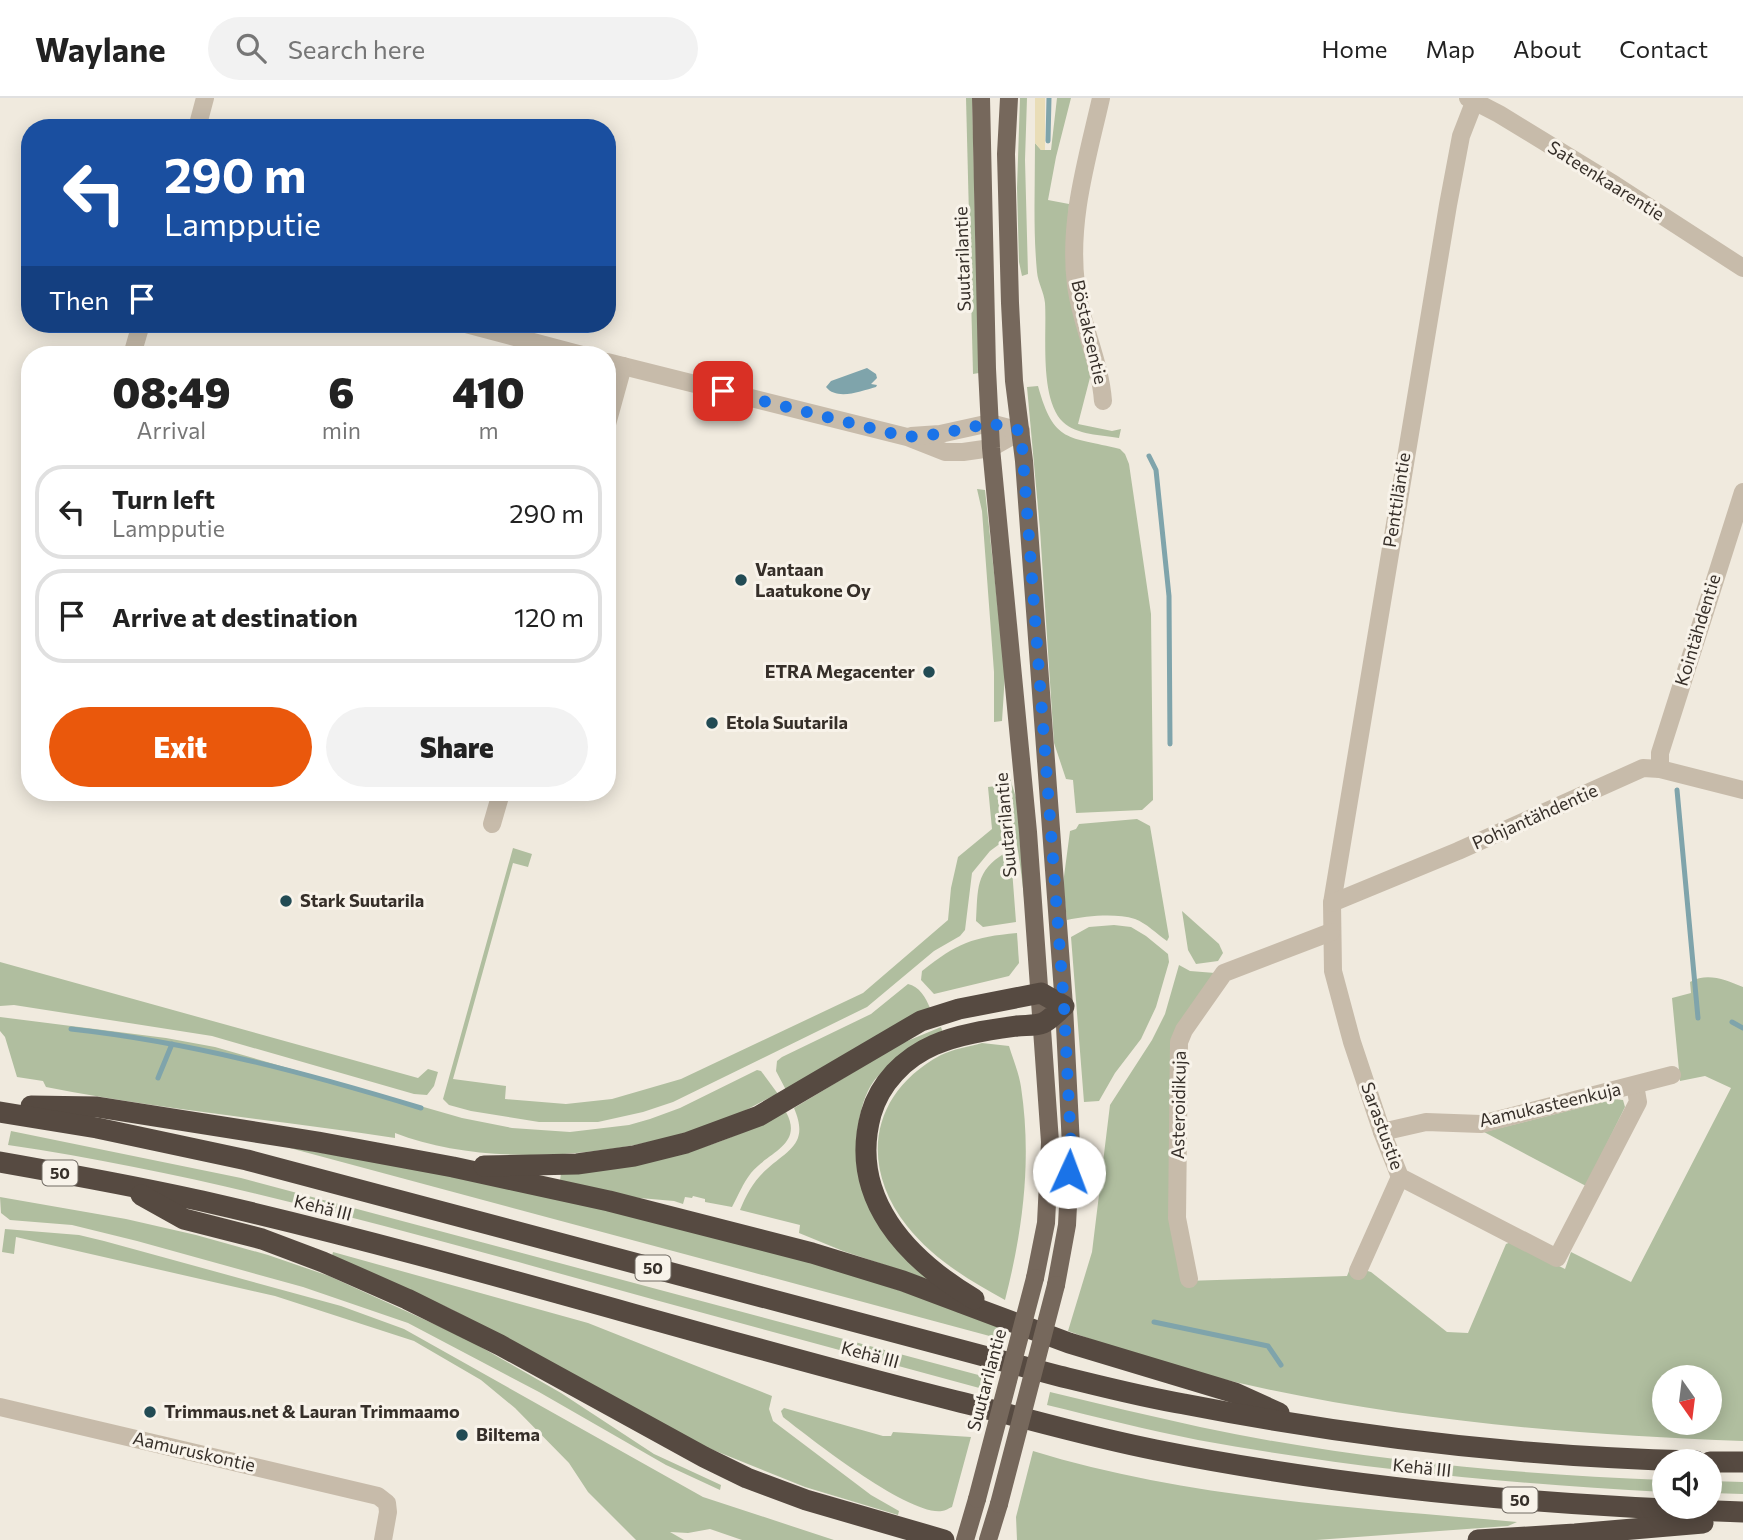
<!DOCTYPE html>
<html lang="en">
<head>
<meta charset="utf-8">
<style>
	body { margin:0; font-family:Commissioner,sans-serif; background:#f2f2f2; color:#222; height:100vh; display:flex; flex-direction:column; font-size:26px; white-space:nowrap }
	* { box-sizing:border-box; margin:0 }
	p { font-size:23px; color:#767676 }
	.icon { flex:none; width:38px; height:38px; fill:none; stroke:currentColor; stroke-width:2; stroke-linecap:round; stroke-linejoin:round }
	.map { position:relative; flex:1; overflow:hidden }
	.side { position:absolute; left:21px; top:248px; width:595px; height:455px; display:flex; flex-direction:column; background:#fff; border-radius:28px; box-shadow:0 4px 18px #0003 }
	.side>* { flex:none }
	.guide { position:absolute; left:21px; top:21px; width:595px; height:214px; border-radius:28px; box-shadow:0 4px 18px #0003; background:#1a4fa0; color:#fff; overflow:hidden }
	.needle { width:46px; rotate:166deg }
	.tools { position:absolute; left:1652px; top:1267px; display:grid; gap:14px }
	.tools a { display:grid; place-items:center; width:70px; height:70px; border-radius:50%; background:#fff; box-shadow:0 4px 18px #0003; font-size:35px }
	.pin { position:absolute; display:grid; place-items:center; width:60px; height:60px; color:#fff; margin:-30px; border-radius:14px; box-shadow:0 4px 10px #0006 }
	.me { position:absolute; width:77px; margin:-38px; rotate:2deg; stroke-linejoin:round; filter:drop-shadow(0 0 5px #0008) }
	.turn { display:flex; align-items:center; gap:24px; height:147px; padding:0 28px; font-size:32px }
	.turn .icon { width:91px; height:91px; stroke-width:2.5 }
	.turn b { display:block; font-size:49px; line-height:60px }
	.then { display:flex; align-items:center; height:66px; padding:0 28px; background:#0003; gap:14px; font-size:26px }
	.eta { display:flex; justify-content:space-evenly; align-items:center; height:119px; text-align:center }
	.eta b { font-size:42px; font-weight:800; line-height:49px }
	.action { display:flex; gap:14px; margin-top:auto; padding:14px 28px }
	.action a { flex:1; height:80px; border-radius:42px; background:#ea580c; color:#fff; font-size:28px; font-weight:800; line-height:80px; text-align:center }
	.action a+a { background:#f2f2f2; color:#222 }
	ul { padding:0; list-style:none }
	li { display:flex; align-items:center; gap:21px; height:94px; margin:0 14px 10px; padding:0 14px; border:4px solid #e0e0e0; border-radius:28px }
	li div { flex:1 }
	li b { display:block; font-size:26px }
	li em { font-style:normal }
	header { display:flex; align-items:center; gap:42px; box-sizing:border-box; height:98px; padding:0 35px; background:#fff; border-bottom:2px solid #e0e0e0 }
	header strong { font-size:33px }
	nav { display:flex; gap:38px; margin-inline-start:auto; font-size:24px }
	.search { width:490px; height:63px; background:#f2f2f2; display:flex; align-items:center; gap:18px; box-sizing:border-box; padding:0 24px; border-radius:38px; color:#767676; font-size:26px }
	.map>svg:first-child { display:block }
	.green { fill:#b0be9f; fill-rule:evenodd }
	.sand { fill:#e9ddb7 }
	.water { fill:#7fa4ab }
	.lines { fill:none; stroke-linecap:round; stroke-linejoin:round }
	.stream { stroke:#7fa4ab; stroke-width:5 }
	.minor { stroke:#c7bbaa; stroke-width:18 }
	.major { stroke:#76685c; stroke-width:18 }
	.highway { stroke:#564a41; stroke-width:21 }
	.major-bridge { stroke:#76685c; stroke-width:18 }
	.route { stroke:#1a73e8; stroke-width:12; stroke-dasharray:0 21.6 }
	.poi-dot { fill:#224b54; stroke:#f8f3ea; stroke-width:2.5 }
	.labels { text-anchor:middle; stroke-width:6; stroke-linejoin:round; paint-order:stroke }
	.shield { fill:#f8f3ea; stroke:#706a63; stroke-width:2 }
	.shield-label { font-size:16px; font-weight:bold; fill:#362f29 }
	.street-label { font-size:18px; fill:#362f29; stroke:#f8f3ea }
	.poi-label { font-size:18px; font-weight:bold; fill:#362f29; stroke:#f8f3ea; text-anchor:start }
</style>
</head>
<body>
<header>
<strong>Waylane</strong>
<div class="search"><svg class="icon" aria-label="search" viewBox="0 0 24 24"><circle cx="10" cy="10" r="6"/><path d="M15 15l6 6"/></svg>Search here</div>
<nav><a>Home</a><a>Map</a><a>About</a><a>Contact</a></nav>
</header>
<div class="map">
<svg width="1743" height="1442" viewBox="0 0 1743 1442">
	<rect width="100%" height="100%" fill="#f0eade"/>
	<g class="green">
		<polygon points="966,0 972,0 979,275 973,276"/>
		<polygon points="1020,0 1027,0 1025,62 1028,176 1022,178 1019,164 1017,90"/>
		<path d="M 1057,0 L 1071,0 L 1056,59 L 1048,102 L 1069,106 L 1067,164 L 1093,268 L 1078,326 L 1112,333 L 1121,331 L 1119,340 C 1102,337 1076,337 1063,324 C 1039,301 1047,236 1045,205 C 1044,194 1038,185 1037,174 C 1033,132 1035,88 1035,45 L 1041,52 L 1051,52 Z"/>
		<path d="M 1038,288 C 1054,346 1068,338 1120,351 L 1125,356 L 1129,366 L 1151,516 L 1153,702 L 1142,712 L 1076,715 L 1073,682 L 1066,681 L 1054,645 L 1040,432 L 1027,289 Z"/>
		<polygon points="977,391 985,392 1005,576 1002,623 994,624 994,574 982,413"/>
		<path d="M 1009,677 L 1018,706 L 1027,796 L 1024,800 C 1020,759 1013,718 1001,679 Z"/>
		<polygon points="996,688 1004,722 1005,742 990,753 972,775 965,832 960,838 934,853 867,909 673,1004 643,1014 598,1024 539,1024 471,1013 449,1007 443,1001 513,750 532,756 528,769 513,765 453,981 506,988 505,1001 566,1006 612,1001 681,981 863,895 948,822 951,790 958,759 992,731 988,689"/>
		<path d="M 1137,721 L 1150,728 L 1169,839 L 1167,843 C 1157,836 1146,825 1135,821 C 1115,815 1087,818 1067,822 L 1063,786 L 1070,733 L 1076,731 L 1079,726 Z"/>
		<path d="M 1005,755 L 1011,758 L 1016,824 L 983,829 L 976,823 C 978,791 975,773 1005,755 Z"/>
		<polygon points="1182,813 1219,846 1223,855 1218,863 1196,866 1188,852"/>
		<polygon points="1114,827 1131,829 1146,838 1168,856 1169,864 1156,909 1141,941 1115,975 1099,1003 1084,1004 1071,839 1089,829"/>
		<path d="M 1017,835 L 1019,865 L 1009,878 L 934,896 L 921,882 L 922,873 C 957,845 973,839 1017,835 Z"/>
		<polygon points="0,864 418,980 428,971 438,974 434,988 427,997 414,996 212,938 14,907 0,908"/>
		<path d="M 1179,867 L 1190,873 L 1215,875 L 1178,934 L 1185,1183 L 1347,1178 L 1351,1168 L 1371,1174 L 1447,1234 L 1468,1235 L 1506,1146 L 1511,1144 L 1565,1171 L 1571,1154 L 1631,1184 L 1731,990 L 1705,978 L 1680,983 L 1672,900 L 1691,895 L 1690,884 C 1708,874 1725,882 1743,889 L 1743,1343 C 1548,1336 1335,1317 1148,1261 C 1121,1253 1094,1242 1068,1233 L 1092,1154 L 1110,1007 L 1152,942 L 1165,916 ZM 1664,1279 L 1710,1279 L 1710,1325 L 1664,1325 Z"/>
		<path d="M 908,886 C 919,888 926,900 930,910 L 786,992 L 776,973 L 777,963 L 782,959 L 871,916 Z"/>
		<path d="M 0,919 L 166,940 L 215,949 L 462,1020 L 512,1030 L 570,1034 L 629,1027 L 650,1021 L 680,1010 L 757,972 L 761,973 L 778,996 C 761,1003 746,1013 730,1020 C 719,1025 706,1028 694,1032 C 607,1060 483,1069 395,1035 L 395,1040 C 279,1022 162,1012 46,989 L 43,983 L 17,979 L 5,939 L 0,933 Z"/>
		<path d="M 941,929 L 943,935 C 927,946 891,965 878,978 C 861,996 857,1029 856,1052 L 933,1183 L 843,1153 L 799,1135 L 800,1127 L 740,1112 C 746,1097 754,1082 767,1071 C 790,1051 809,1045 794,1010 L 900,946 Z"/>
		<path d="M 982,945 L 1009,948 C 1013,961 1019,975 1021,989 C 1032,1061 1023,1132 1005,1202 C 970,1183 932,1160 907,1128 C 859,1067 870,995 941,957 C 953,951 968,949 982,945 Z"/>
		<polygon points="1615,1001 1623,1002 1625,1009 1586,1088 1484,1034"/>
		<path d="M 786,1014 C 804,1047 768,1054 751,1075 C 743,1085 738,1098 732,1109 L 705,1104 L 705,1101 L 693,1098 L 692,1100 L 685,1099 L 683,1106 L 674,1103 L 628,1099 L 560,1083 L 561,1075 C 597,1069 634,1067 669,1059 C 711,1049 749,1033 786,1014 Z"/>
		<path d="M 11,1033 L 241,1080 L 986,1279 L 983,1291 C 832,1250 680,1209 529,1167 C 357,1120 185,1073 8,1047 Z"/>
		<polygon points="286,1049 445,1075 768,1149 1001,1226 997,1240"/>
		<polygon points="0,1099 126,1121 196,1137 268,1157 329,1178 467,1241 561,1295 654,1356 721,1387 720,1392 666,1367 539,1294 408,1225 303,1189 137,1143 72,1127 10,1122 1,1115"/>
		<polygon points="5,1131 79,1137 104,1143 341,1208 404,1231 703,1399 834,1442 742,1442 710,1431 688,1435 670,1434 684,1442 636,1442 588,1394 569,1365 515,1310 481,1282 414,1243 275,1198 16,1139 14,1156 2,1154"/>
		<polygon points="333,1154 588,1225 772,1298 769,1311 773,1323 871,1397 899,1413 898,1417 805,1389 686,1341 451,1211 332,1158"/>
		<path d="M 1050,1294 C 1100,1306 1150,1318 1200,1329 C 1351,1361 1510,1376 1664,1382 L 1664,1394 C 1507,1386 1352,1370 1198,1342 C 1147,1332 1097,1319 1047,1307 Z"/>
		<path d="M 784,1310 L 883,1338 L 891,1338 L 893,1334 L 971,1339 L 952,1409 C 949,1410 945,1413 942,1413 C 909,1418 811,1341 783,1319 L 781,1313 Z"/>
		<path d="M 1033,1353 C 1186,1400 1357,1410 1517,1424 L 1508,1428 L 1316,1442 L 1017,1442 L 1016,1419 Z"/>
		<polygon points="1710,1383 1743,1384 1743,1396 1710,1395"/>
	</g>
	<polygon class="sand" points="1035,0 1045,0 1045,52 1041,52 1035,45"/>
	<path class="water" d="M 867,270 L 876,276 L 877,280 L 871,286 L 877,287 L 876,289 C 861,293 837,303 826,289 L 831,283 Z"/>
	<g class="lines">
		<g class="stream">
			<polyline points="1048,43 1049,0"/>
			<polyline points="1149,358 1156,372 1169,498 1170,646"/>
			<polyline points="1677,692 1698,920"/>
			<polyline points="1732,924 1743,930"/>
			<path d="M 71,931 C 190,944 306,975 421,1010"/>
			<polyline points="158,980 172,946"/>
			<polyline points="1154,1224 1268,1248 1281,1267"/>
		</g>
		<g class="minor">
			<path d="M 1101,0 C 1087,62 1068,123 1076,187 C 1081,227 1100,263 1103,303"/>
			<polyline points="1468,0 1499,16 1615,87 1743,170"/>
			<polyline points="1475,2 1461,38 1448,107 1332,805 1333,873 1352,944 1382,1034 1400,1079 1557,1160 1638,1004 1635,987"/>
			<polyline points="197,30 205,0"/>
			<polyline points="466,226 582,257"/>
			<polyline points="132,257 141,226"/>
			<polyline points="607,264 907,339 945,354 963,354 991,350 1021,333"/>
			<polyline points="607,326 623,268"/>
			<polyline points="911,338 940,336 990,325 1021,333"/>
			<polyline points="1660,671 1660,655 1743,394"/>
			<polyline points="492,726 501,695"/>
			<polyline points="1332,805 1458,753 1643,670 1660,671 1743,692"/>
			<polyline points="1382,1034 1426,1024 1481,1026 1672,977"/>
			<polyline points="1358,1173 1400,1079"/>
			<polyline points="1189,1181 1177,1120 1179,944 1184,932 1224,875 1331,834"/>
			<polyline points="0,1309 378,1398 387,1405 388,1414 383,1442"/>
		</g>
		<g class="major">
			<polyline points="981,0 987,271 991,350 1028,734 1050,1044 1046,1125 1035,1180"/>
			<polyline points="1009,0 1006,56 1010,205 1014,283 1024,363 1064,908 1071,1048 1067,1127 1056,1187"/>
			<polyline points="965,1442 977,1401"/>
			<polyline points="988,1442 999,1406"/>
		</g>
		<g class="highway">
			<polyline points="31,1008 97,1009 318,1044 453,1069 609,1103 812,1155 903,1183 1069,1245 1235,1295 1279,1315"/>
			<path d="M 0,1014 L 97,1030 L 247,1062 L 1059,1278 C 1100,1288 1142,1299 1184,1306 C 1353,1339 1523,1359 1696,1363"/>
			<path d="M 0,1064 C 68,1076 135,1088 202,1103 C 456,1161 704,1240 956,1303 C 1022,1319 1089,1339 1156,1352 C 1350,1391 1546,1408 1743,1414"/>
			<path d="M 484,1068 L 577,1066 L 634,1058 L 686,1045 L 759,1018 L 921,923 L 959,911 L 1041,895 L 1064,908 C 1058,913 1050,922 1043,925 C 1036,928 1025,927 1017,928 C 989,932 959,936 934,947 C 904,960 880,985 871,1016 C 848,1100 907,1161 974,1201"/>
			<polyline points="141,1097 184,1121 262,1141 323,1164 407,1201 500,1247 704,1359 747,1380 806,1402 944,1442"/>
			<polyline points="1710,1364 1743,1364"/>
			<polyline points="1478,1442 1575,1436 1703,1425"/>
		</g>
		<g class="major-bridge">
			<polyline points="977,1401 1035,1180"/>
			<polyline points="999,1406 1056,1187"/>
		</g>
	</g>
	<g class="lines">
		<polyline class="route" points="723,293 907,339 940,336 990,325 1021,333 1064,908 1071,1048 1069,1074"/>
	</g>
	<g class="poi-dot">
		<circle cx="741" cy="482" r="7"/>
		<circle cx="929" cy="574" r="7"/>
		<circle cx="712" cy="625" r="7"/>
		<circle cx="286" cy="803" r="7"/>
		<circle cx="150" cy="1314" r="7"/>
		<circle cx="462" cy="1337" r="7"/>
	</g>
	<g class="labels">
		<g class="shield">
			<rect x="42.5" y="1062.5" width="35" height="25" rx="5"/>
			<rect x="635.5" y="1157.5" width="35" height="25" rx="5"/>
			<rect x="1502.5" y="1389.5" width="35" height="25" rx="5"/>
		</g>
		<g class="shield-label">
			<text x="60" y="1081">50</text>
			<text x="653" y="1176">50</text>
			<text x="1520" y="1408">50</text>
		</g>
		<g class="street-label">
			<text transform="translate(1606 83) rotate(32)" y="6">Sateenkaarentie</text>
			<text transform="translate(963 161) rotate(-92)" y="6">Suutarilantie</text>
			<text transform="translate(1089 234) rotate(77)" y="6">Böstaksentie</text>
			<text transform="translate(1397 402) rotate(-81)" y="6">Penttiläntie</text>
			<text transform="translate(1698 532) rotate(-73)" y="6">Kointähdentie</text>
			<text transform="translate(1535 719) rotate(-24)" y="6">Pohjantähdentie</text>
			<text transform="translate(1006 727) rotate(-95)" y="6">Suutarilantie</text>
			<text transform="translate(1179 1007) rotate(-89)" y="6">Asteroidikuja</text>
			<text transform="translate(1550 1007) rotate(-13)" y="6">Aamukasteenkuja</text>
			<text transform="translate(1382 1028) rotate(70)" y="6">Sarastustie</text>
			<text transform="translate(323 1110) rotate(14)" y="6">Kehä III</text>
			<text transform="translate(870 1257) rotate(15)" y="6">Kehä III</text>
			<text transform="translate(987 1282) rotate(-75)" y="6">Suutarilantie</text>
			<text transform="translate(194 1354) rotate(13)" y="6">Aamuruskontie</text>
			<text transform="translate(1422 1370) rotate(6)" y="6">Kehä III</text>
		</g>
		<g class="poi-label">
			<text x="755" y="478">Vantaan<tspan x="755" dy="21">Laatukone Oy</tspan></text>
			<text x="915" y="580" text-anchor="end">ETRA Megacenter</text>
			<text x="726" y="631">Etola Suutarila</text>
			<text x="300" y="809">Stark Suutarila</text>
			<text x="164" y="1320">Trimmaus.net &amp; Lauran Trimmaamo</text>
			<text x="476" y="1343">Biltema</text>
		</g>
	</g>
</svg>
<div class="tools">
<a><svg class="needle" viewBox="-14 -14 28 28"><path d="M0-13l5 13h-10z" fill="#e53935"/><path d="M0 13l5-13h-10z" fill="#767676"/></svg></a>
<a><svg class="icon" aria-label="sound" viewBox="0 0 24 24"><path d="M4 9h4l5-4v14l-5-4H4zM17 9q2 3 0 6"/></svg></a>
</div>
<div class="pin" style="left:723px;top:293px;background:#d93025"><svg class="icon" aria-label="arrive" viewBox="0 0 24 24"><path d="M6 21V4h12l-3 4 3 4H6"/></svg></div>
<svg class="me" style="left:1069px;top:1074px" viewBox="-20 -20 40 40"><circle r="19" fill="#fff"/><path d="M0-13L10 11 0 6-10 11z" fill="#1a73e8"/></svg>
<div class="guide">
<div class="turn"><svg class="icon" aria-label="left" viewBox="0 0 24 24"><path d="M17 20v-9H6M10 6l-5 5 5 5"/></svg><div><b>290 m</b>Lampputie</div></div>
<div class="then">Then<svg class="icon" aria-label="arrive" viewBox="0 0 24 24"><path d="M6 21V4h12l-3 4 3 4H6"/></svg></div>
</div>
<section class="side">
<div class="eta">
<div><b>08:49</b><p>Arrival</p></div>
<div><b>6</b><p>min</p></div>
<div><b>410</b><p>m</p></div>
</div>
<ul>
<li><svg class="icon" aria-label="left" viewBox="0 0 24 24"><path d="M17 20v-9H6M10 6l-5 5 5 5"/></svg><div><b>Turn left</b><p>Lampputie</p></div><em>290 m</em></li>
<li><svg class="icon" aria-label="arrive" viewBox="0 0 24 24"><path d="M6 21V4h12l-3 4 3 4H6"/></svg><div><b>Arrive at destination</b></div><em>120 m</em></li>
</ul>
<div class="action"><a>Exit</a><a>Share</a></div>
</section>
</div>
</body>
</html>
